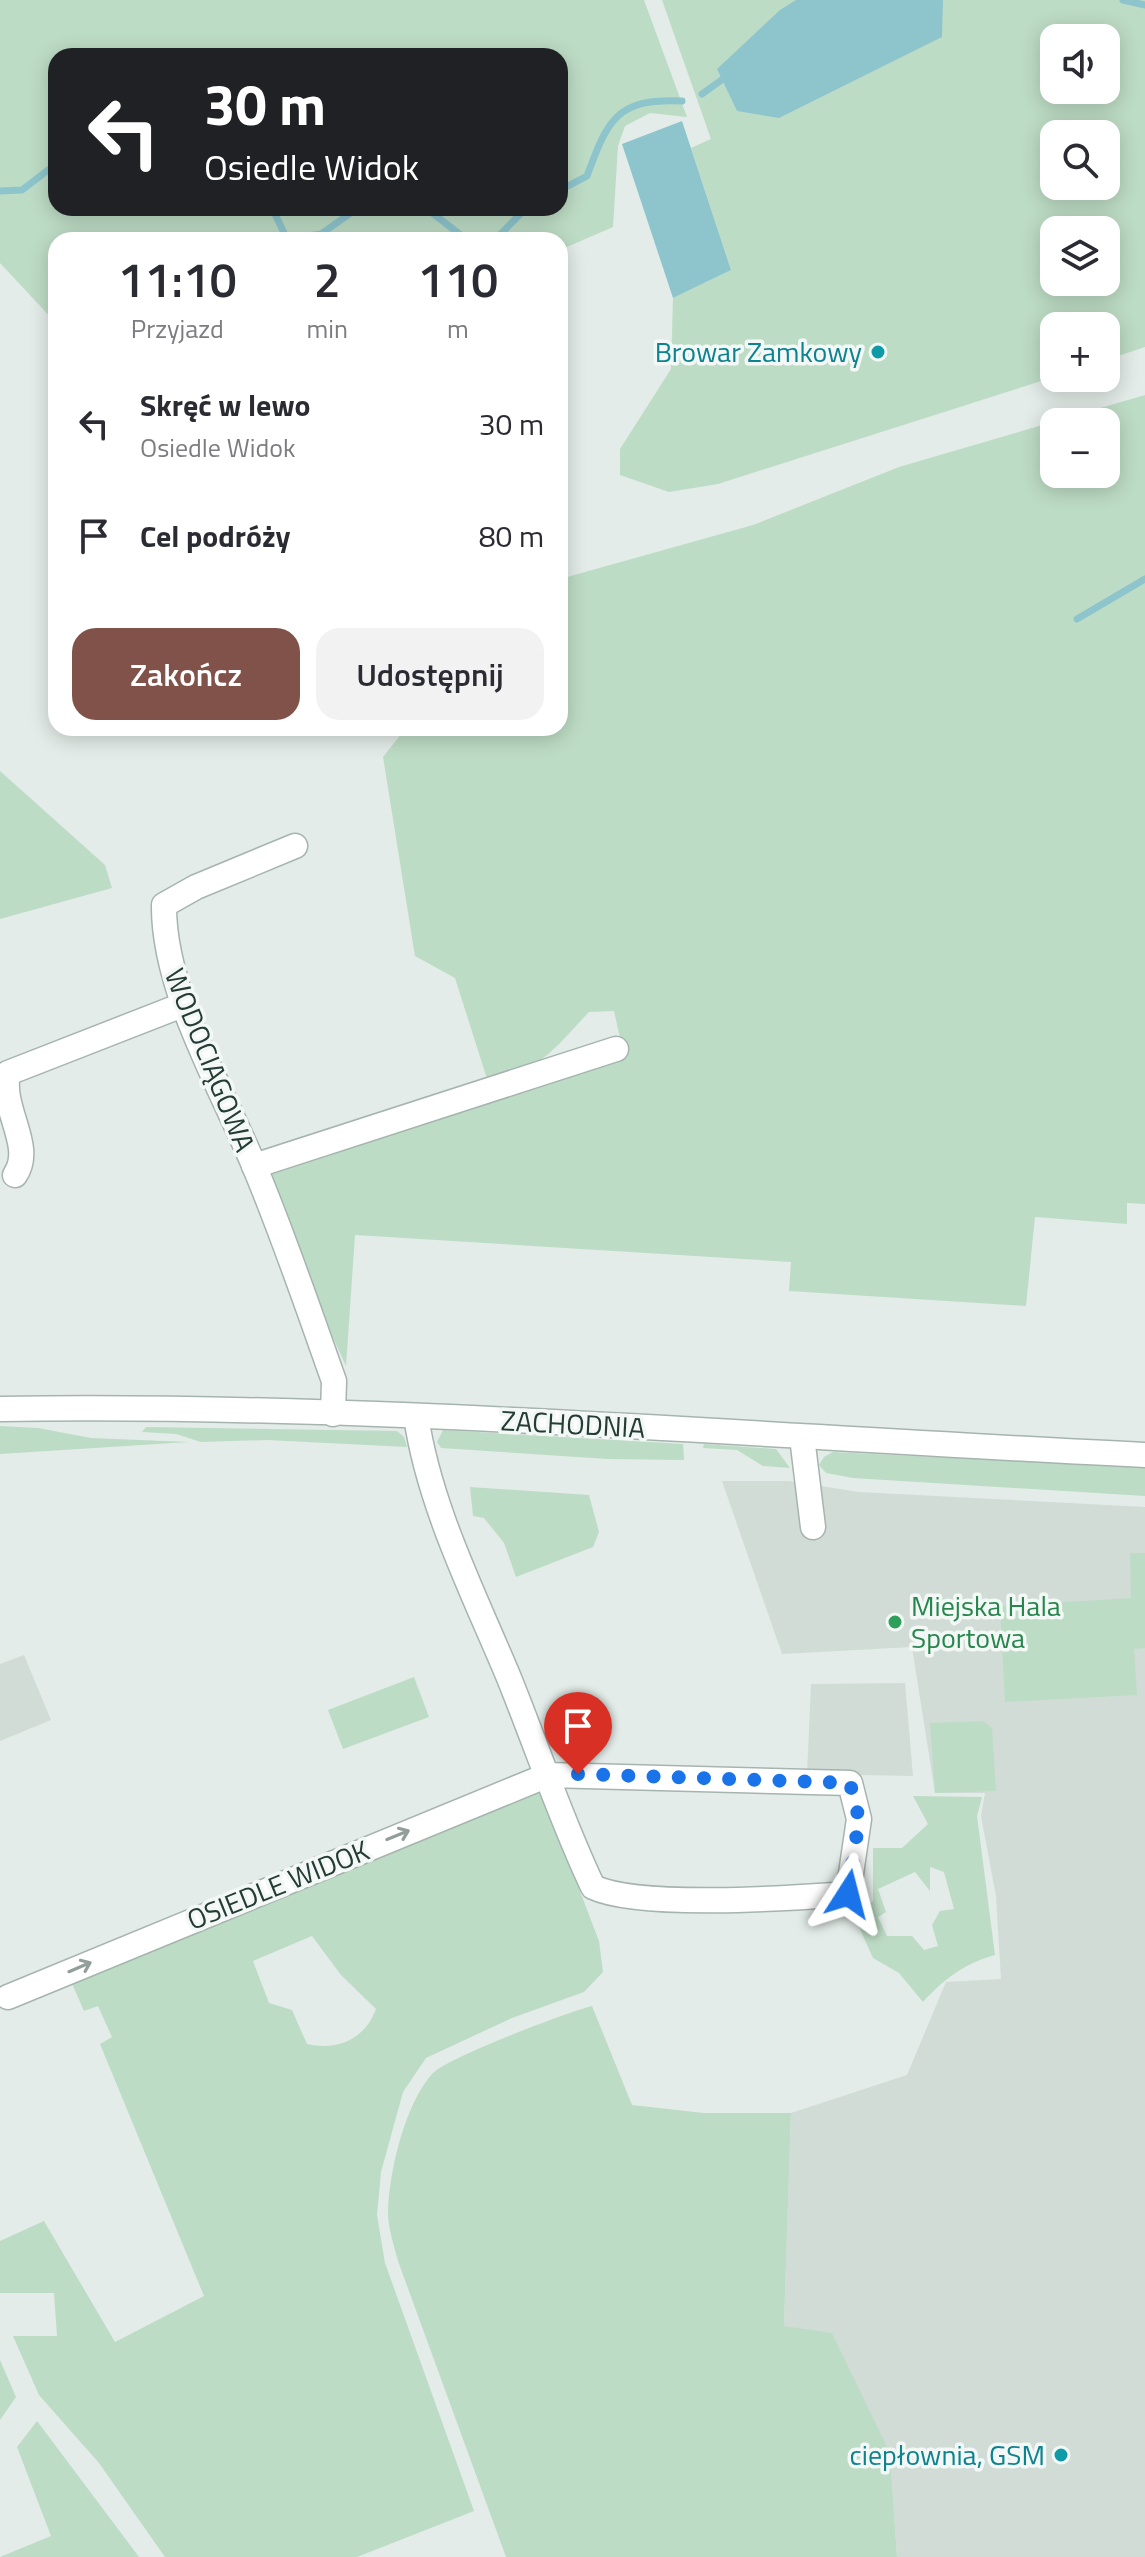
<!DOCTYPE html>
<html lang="pl">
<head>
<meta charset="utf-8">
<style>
	body { margin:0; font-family:"Titillium Web",sans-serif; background:#f2f2f3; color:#2b2b33; height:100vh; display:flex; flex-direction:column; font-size:30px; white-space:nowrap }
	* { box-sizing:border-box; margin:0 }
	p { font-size:26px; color:#7c7c81 }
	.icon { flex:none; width:44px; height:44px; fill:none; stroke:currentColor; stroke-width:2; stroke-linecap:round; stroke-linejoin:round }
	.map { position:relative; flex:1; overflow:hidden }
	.sheet { position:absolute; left:48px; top:232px; width:520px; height:504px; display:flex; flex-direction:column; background:#fff; border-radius:24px; box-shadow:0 4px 20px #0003 }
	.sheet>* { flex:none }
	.banner { position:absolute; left:48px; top:48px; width:520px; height:168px; border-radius:24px; box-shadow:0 4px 20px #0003; background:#202124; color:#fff; overflow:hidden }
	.tools { position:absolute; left:1040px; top:24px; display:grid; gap:16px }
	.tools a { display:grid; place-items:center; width:80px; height:80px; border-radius:16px; background:#fff; box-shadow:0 4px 20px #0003; font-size:40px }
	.pin { position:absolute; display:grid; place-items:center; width:68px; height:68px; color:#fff; margin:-82px -34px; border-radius:50% 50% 50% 0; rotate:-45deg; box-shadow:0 0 8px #0007 }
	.pin .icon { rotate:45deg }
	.me { position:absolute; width:88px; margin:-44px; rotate:9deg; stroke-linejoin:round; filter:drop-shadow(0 0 6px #0008) }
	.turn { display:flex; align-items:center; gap:28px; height:168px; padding:0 24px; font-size:36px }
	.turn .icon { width:104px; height:104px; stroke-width:2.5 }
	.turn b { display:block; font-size:56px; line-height:68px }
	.eta { display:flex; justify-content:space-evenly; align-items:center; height:136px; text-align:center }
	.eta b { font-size:48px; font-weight:600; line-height:56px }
	.primary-button { display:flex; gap:16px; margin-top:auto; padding:16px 24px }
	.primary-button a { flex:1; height:92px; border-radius:24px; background:#805249; color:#fff; font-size:32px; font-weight:600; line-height:92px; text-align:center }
	.primary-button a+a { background:#f2f2f3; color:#2b2b33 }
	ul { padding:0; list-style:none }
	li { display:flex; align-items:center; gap:24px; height:112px; padding:0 24px }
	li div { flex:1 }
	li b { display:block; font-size:30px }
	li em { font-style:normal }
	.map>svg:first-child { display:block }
	.built { fill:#d1dcd7 }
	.green { fill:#bddcc5; fill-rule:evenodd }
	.water { fill:#8ec5cd }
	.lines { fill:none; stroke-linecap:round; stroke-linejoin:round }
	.stream { stroke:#8ec5cd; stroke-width:7 }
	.minor-casing { stroke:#a6b4af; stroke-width:27 }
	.minor { stroke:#fff; stroke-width:24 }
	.oneway { stroke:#929e9a }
	.route { stroke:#1a73e8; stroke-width:14; stroke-dasharray:0 25.2 }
	.culture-dot { fill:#0f9aa8; stroke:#f3f8f6; stroke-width:3 }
	.leisure-dot { fill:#2e9e5b; stroke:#f3f8f6; stroke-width:3 }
	.labels { text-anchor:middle; stroke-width:7; stroke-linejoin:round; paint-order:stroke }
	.culture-label { font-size:28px; fill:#0d838f; stroke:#f3f8f6; text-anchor:end }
	.street-label { font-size:28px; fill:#243c35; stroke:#f3f8f6 }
	.leisure-label { font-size:28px; fill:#27864d; stroke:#f3f8f6; text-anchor:start }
</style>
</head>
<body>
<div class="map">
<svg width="1145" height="2557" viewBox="0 0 1145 2557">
	<rect width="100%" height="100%" fill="#e3ece8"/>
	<g class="built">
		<polygon points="722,1481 789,1481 859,1492 1145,1507 1145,2557 897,2557 890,2453 784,2326 791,2113 907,2075 946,1982 1001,1979 996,1896 981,1816 985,1793 935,1793 912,1647 782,1654"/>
		<polygon points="24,1655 51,1720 0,1741 0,1664"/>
		<polygon points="905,1683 913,1776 807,1774 811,1684"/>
	</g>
	<g class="green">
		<path d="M 0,0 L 644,0 L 687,117 L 650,113 L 625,126 L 618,146 L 613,227 L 560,250 L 560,240 L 56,240 L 56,323 L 0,263 ZM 56,56 L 560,56 L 560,208 L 56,208 Z"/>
		<path d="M 662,0 L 1145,0 L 1145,347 L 1106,360 L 1106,326 L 1054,326 L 1054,377 L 718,484 L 669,492 L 620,475 L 620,449 L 671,369 L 673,298 L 731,270 L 691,148 L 711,139 ZM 1054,38 L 1106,38 L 1106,90 L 1054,90 ZM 1054,134 L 1106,134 L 1106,186 L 1054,186 ZM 1054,230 L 1106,230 L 1106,282 L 1054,282 Z"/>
		<path d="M 1145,395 L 1145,1204 L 1127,1203 L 1127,1224 L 1035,1217 L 1026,1306 L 789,1291 L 791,1262 L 355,1235 L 346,1366 L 266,1192 L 270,1171 L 624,1056 L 614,1011 L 589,1012 C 553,1050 542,1069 488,1082 L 455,978 L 415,956 L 383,757 L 406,728 L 560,728 L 560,579 L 753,525 L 899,467 ZM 1054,422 L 1106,422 L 1106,474 L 1054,474 Z"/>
		<polygon points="0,771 105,865 112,888 0,919"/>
		<polygon points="0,1426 38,1428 91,1438 189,1442 0,1454"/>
		<polygon points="146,1427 397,1431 404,1437 407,1447 267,1440 201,1442 176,1434 142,1432"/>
		<polygon points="443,1430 683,1444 684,1460 608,1459 441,1448 437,1442"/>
		<polygon points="704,1444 776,1449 790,1468 763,1466 737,1450 703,1448"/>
		<polygon points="833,1452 1145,1467 1145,1496 853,1478 826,1473 819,1465 824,1457"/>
		<polygon points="470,1487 589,1495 599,1532 593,1547 516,1577 504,1543 484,1518 473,1516"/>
		<polygon points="1130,1553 1145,1553 1145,1648 1134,1649 1137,1695 1005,1702 1000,1606 1131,1598"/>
		<polygon points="414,1677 429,1717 343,1749 328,1710"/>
		<polygon points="983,1721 992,1728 996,1791 935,1793 930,1723"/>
		<path d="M 540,1787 L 599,1941 L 603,1972 L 584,1992 L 512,2018 L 426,2058 L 403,2092 L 381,2172 L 377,2215 L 385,2263 L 474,2511 L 357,2557 L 165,2557 L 99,2463 L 39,2395 L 13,2336 L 57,2336 L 54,2293 L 0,2293 L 0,2241 L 44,2221 L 115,2342 L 204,2296 L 100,2044 L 112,2037 L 98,2006 L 84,2011 L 70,1979 ZM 312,1936 L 341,1975 L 376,2009 C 365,2039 338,2051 307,2044 L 292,2010 L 269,2003 L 253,1961 Z"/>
		<path d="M 913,1796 L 982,1797 L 977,1816 L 995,1955 C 964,1964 945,1978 923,2002 L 899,1973 L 873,1958 L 854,1916 L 873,1901 L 873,1848 L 902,1848 L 928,1824 ZM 930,1867 L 944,1872 L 954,1909 L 940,1911 L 932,1925 L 938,1946 L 924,1950 L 912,1936 L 887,1936 L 878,1917 L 886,1912 L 878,1889 L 915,1872 L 930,1891 Z"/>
		<path d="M 592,2006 L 632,2105 L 704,2113 L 791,2113 L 784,2326 L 832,2333 L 890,2453 L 897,2557 L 506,2557 L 398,2261 C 394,2246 388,2228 388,2212 C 389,2172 405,2103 433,2073 C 449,2057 565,2013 592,2006 Z"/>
		<polygon points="0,2360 16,2397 0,2420"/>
		<polygon points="37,2421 139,2557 0,2557 51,2536 17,2447"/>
	</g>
	<g class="water">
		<polygon points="796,0 943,0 942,37 779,118 737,111 717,69 780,10"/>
		<polygon points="682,121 731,270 673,298 622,144"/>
	</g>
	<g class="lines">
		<g class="stream">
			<polyline points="1123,0 1145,5"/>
			<polyline points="702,94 727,76"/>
			<path d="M 560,184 L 568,186 L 587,176 C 608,119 617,98 682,101"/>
			<polyline points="0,191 22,190 56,164"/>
			<polyline points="272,208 287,239 321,234 358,208"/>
			<polyline points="426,208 467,240"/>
			<polyline points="495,240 526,208"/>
			<polyline points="1077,619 1145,579"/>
		</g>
		<defs>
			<g id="minor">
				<path d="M 295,846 L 196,887 L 164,905 C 163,989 220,1085 253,1163 C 283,1234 308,1308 334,1381 L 333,1414"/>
				<polyline points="254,1166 616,1049"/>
				<path d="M 15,1175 C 35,1146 0,1109 8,1073 L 185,1004"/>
				<path d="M 0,1409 C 382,1403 764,1437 1145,1455"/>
				<polyline points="802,1437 813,1527"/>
				<path d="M 8,1997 L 548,1775 L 850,1783 L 859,1819 L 848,1894 C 791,1898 640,1909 593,1887 C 561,1820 537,1747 509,1678 C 474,1594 429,1506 416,1416"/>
			</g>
		</defs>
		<use href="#minor" class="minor-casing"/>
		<use href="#minor" class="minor"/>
	</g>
	<defs><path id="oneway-shaft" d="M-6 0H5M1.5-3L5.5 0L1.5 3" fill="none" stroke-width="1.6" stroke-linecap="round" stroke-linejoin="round" transform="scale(2)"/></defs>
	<g class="oneway">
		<use href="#oneway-shaft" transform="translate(398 1835) rotate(-22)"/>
		<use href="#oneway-shaft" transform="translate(80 1967) rotate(-23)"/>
	</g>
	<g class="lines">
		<polyline class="route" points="578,1774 850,1783 859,1819 848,1894"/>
	</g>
	<g class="culture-dot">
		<circle cx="878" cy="352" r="8"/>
		<circle cx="1061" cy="2455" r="8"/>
	</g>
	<circle class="leisure-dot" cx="895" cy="1622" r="8"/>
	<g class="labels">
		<g class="culture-label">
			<text x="862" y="362">Browar Zamkowy</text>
			<text x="1045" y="2465">ciepłownia, GSM</text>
		</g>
		<g class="street-label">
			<text transform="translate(210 1060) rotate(68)" y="10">WODOCIĄGOWA</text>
			<text transform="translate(573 1424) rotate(3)" y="10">ZACHODNIA</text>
			<text transform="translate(278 1885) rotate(-22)" y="10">OSIEDLE WIDOK</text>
		</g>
		<g class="leisure-label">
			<text x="911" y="1616">Miejska Hala<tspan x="911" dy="32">Sportowa</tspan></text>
		</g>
	</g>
</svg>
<div class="tools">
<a><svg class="icon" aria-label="sound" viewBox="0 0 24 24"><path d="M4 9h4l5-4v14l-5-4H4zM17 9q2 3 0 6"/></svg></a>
<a><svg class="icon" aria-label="search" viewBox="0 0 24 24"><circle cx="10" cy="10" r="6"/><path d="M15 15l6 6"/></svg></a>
<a><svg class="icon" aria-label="layers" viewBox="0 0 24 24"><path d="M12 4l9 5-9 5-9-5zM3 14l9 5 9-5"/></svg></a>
<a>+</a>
<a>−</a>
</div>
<div class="pin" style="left:578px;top:1774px;background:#d93025"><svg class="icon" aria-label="arrive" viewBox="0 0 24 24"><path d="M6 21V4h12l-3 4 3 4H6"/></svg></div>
<svg class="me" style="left:848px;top:1894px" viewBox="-20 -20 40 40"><path d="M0-17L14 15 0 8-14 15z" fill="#1a73e8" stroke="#fff" stroke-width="4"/></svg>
<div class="banner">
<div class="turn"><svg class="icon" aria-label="left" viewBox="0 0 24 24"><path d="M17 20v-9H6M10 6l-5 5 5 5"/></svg><div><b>30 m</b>Osiedle Widok</div></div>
</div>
<section class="sheet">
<div class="eta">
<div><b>11:10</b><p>Przyjazd</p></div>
<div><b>2</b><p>min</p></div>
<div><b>110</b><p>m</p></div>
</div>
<ul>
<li><svg class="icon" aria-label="left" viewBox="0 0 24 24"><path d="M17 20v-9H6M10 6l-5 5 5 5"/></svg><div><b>Skręć w lewo</b><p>Osiedle Widok</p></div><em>30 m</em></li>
<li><svg class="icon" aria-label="arrive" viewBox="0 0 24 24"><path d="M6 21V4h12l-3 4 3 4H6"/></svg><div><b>Cel podróży</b></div><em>80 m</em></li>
</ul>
<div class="primary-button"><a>Zakończ</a><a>Udostępnij</a></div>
</section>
</div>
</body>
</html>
